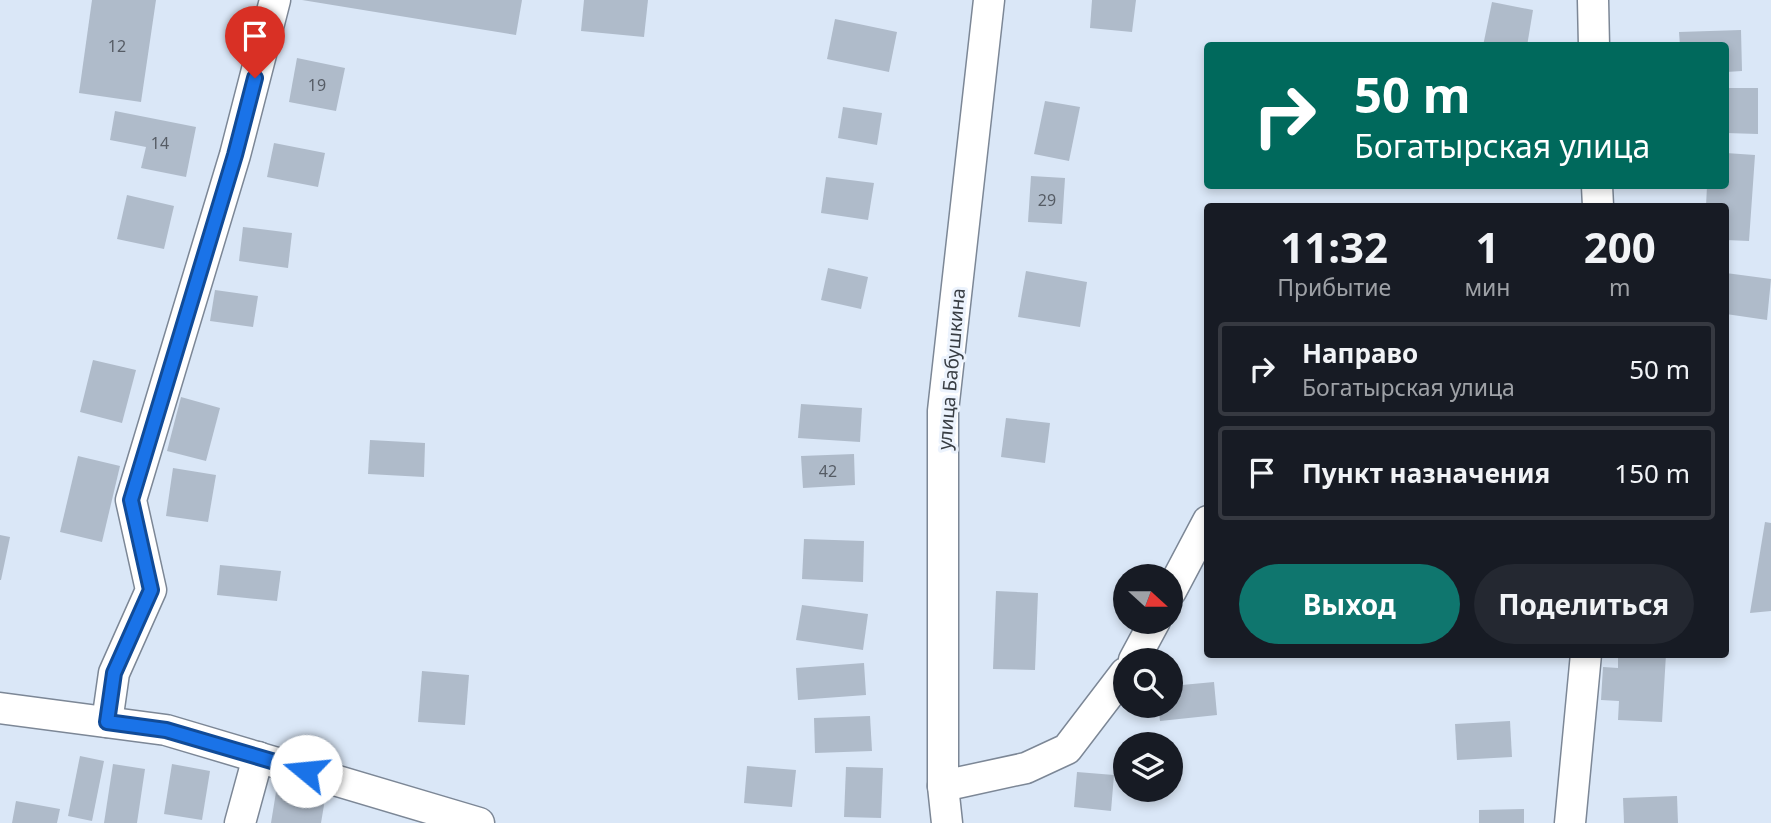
<!DOCTYPE html>
<html lang="ru">
<head>
<meta charset="utf-8">
<style>
	body { margin:0; font-family:"Noto Sans",sans-serif; background:#242831; color:#f1f3f6; height:100vh; display:flex; flex-direction:column; font-size:26px; white-space:nowrap }
	* { box-sizing:border-box; margin:0 }
	p { font-size:23px; color:#9ea1a6 }
	.icon { flex:none; width:38px; height:38px; fill:none; stroke:currentColor; stroke-width:2; stroke-linecap:round; stroke-linejoin:round }
	.map { position:relative; flex:1; overflow:hidden }
	.panel { position:absolute; left:1204px; top:203px; width:525px; height:455px; display:flex; flex-direction:column; background:#171b24; border-radius:7px; box-shadow:0 4px 10px #0003 }
	.panel>* { flex:none }
	.top-card { position:absolute; left:1204px; top:42px; width:525px; height:147px; border-radius:7px; box-shadow:0 4px 10px #0003; background:#00695c; color:#fff; overflow:hidden }
	.needle { width:46px; rotate:111deg }
	.buttons { position:absolute; left:1113px; top:564px; display:grid; gap:14px }
	.buttons a { display:grid; place-items:center; width:70px; height:70px; border-radius:50%; background:#171b24; box-shadow:0 4px 10px #0003; font-size:35px }
	.pin { position:absolute; display:grid; place-items:center; width:60px; height:60px; color:#fff; margin:-72px -30px; border-radius:50% 50% 50% 0; rotate:-45deg; box-shadow:0 0 7px #0007 }
	.pin .icon { rotate:45deg }
	.me { position:absolute; width:77px; margin:-38px; rotate:287deg; stroke-linejoin:round; filter:drop-shadow(0 0 5px #0008) }
	.turn { display:flex; align-items:center; gap:24px; height:147px; padding:0 35px; font-size:32px }
	.turn .icon { width:91px; height:91px; stroke-width:2.5 }
	.turn b { display:block; font-size:49px; line-height:60px }
	.eta { display:flex; justify-content:space-evenly; align-items:center; height:119px; text-align:center }
	.eta b { font-size:42px; font-weight:700; line-height:49px }
	.cta { display:flex; gap:14px; margin-top:auto; padding:14px 35px }
	.cta a { flex:1; height:80px; border-radius:42px; background:#0f766e; color:#fff; font-size:28px; font-weight:700; line-height:80px; text-align:center }
	.cta a+a { background:#242831; color:#f1f3f6 }
	ul { padding:0; list-style:none }
	li { display:flex; align-items:center; gap:21px; height:94px; margin:0 14px 10px; padding:0 21px; border:4px solid #363941; border-radius:7px }
	li div { flex:1 }
	li b { display:block; font-size:26px }
	li em { font-style:normal }
	.map>svg:first-child { display:block }
	.building { fill:#afbbca }
	.lines { fill:none; stroke-linecap:round; stroke-linejoin:round }
	.minor-casing { stroke:#7c8796; stroke-width:33 }
	.minor { stroke:#fff; stroke-width:30 }
	.route-casing { stroke:#114b97; stroke-width:18 }
	.route { stroke:#1a73e8; stroke-width:12 }
	.labels { text-anchor:middle; stroke-width:6; stroke-linejoin:round; paint-order:stroke }
	.number-label { font-size:16px; fill:#565c65 }
	.street-label { font-size:19px; fill:#383d43; stroke:#ecf3fd }
</style>
</head>
<body>
<div class="map">
<svg width="1771" height="823" viewBox="0 0 1771 823">
	<rect width="100%" height="100%" fill="#dae7f7"/>
	<g class="building">
		<polygon points="92,0 156,0 141,102 79,93"/>
		<polygon points="302,0 522,0 516,35"/>
		<polygon points="584,0 648,0 644,37 581,31"/>
		<polygon points="1092,0 1136,0 1132,32 1090,28"/>
		<polygon points="1492,2 1533,10 1527,46 1483,46"/>
		<polygon points="835,19 897,32 889,72 827,59"/>
		<polygon points="1741,30 1742,71 1726,72 1726,46 1680,46 1679,32"/>
		<polygon points="297,58 345,68 336,111 289,102"/>
		<polygon points="1726,88 1758,88 1758,134 1726,133"/>
		<polygon points="1045,101 1080,107 1069,161 1034,154"/>
		<polygon points="843,107 882,113 877,145 838,138"/>
		<polygon points="115,111 196,127 186,177 141,168 146,147 110,140"/>
		<polygon points="274,143 325,153 318,187 267,177"/>
		<polygon points="1726,153 1755,155 1749,241 1726,240 1726,206 1706,206 1707,186 1726,186"/>
		<polygon points="1031,176 1065,178 1062,224 1028,222"/>
		<polygon points="826,177 874,183 868,220 821,213"/>
		<polygon points="127,195 174,206 164,249 117,239"/>
		<polygon points="243,227 292,233 288,268 239,261"/>
		<polygon points="828,268 868,277 861,309 821,300"/>
		<polygon points="1026,271 1087,282 1080,327 1018,317"/>
		<polygon points="1726,273 1771,279 1767,320 1726,314"/>
		<polygon points="215,290 258,296 253,327 210,321"/>
		<polygon points="93,360 136,370 122,423 80,412"/>
		<polygon points="181,397 220,408 206,461 167,451"/>
		<polygon points="801,404 862,408 860,442 798,438"/>
		<polygon points="1006,418 1050,423 1045,463 1001,457"/>
		<polygon points="370,440 425,443 424,477 368,474"/>
		<polygon points="854,454 855,485 803,488 801,456"/>
		<polygon points="78,456 120,466 102,542 60,532"/>
		<polygon points="173,468 216,475 208,522 166,516"/>
		<polygon points="1765,522 1771,523 1771,611 1750,613"/>
		<polygon points="0,535 10,537 1,580 0,580"/>
		<polygon points="804,539 864,541 863,582 802,579"/>
		<polygon points="220,565 281,571 277,601 217,595"/>
		<polygon points="996,591 1038,593 1035,670 993,669"/>
		<polygon points="802,605 868,614 863,650 796,640"/>
		<polygon points="1618,654 1666,654 1662,722 1618,720 1619,701 1601,700 1603,667 1618,668"/>
		<polygon points="864,663 866,695 798,700 796,668"/>
		<polygon points="422,671 469,675 465,725 418,722"/>
		<polygon points="1214,682 1217,715 1160,721 1158,705 1171,705 1171,686"/>
		<polygon points="870,716 872,751 815,753 814,718"/>
		<polygon points="1510,721 1512,757 1457,760 1455,724"/>
		<polygon points="80,756 104,761 92,821 68,816"/>
		<polygon points="113,764 145,769 137,823 104,823"/>
		<polygon points="172,764 210,771 202,820 164,814"/>
		<polygon points="747,766 796,770 792,807 744,803"/>
		<polygon points="846,767 883,768 881,818 844,817"/>
		<polygon points="1077,772 1114,775 1111,811 1074,807"/>
		<polygon points="277,786 326,793 321,823 271,823"/>
		<polygon points="1677,796 1678,823 1624,823 1623,798"/>
		<polygon points="16,801 60,809 57,823 12,823"/>
		<polygon points="1524,809 1524,823 1479,823 1479,810"/>
	</g>
	<g class="lines">
		<defs>
			<g id="minor">
				<polyline points="1593,0 1594,46"/>
				<polyline points="1597,186 1598,206"/>
				<polyline points="1171,591 1208,521"/>
				<polyline points="1134,660 1155,621"/>
				<polyline points="0,708 166,730 479,823"/>
				<polyline points="107,722 114,673 151,590 131,500 235,155 275,0"/>
				<polyline points="943,786 1026,768 1067,749 1125,673"/>
				<polyline points="240,823 258,757"/>
				<polyline points="947,823 943,786 943,411 989,0"/>
				<polyline points="1570,823 1586,654"/>
			</g>
		</defs>
		<use href="#minor" class="minor-casing"/>
		<use href="#minor" class="minor"/>
	</g>
	<g class="lines">
		<defs>
			<polyline id="route" points="255,78 235,155 131,500 151,590 114,673 107,722 166,730 306,771"/>
		</defs>
		<use href="#route" class="route-casing"/>
		<use href="#route" class="route"/>
	</g>
	<g class="labels">
		<g class="number-label">
			<text x="117" y="52">12</text>
			<text x="317" y="91">19</text>
			<text x="160" y="149">14</text>
			<text x="1047" y="206">29</text>
			<text x="828" y="477">42</text>
		</g>
		<g class="street-label">
			<text transform="translate(951 369) rotate(-85)" y="7">улица Бабушкина</text>
		</g>
	</g>
</svg>
<div class="buttons">
<a><svg class="needle" viewBox="-14 -14 28 28"><path d="M0-13l5 13h-10z" fill="#e53935"/><path d="M0 13l5-13h-10z" fill="#9ea1a6"/></svg></a>
<a><svg class="icon" aria-label="search" viewBox="0 0 24 24"><circle cx="10" cy="10" r="6"/><path d="M15 15l6 6"/></svg></a>
<a><svg class="icon" aria-label="layers" viewBox="0 0 24 24"><path d="M12 4l9 5-9 5-9-5zM3 14l9 5 9-5"/></svg></a>
</div>
<div class="pin" style="left:255px;top:78px;background:#d93025"><svg class="icon" aria-label="arrive" viewBox="0 0 24 24"><path d="M6 21V4h12l-3 4 3 4H6"/></svg></div>
<svg class="me" style="left:306px;top:771px" viewBox="-20 -20 40 40"><circle r="19" fill="#fff"/><path d="M0-13L10 11 0 6-10 11z" fill="#1a73e8"/></svg>
<div class="top-card">
<div class="turn"><svg class="icon" aria-label="right" viewBox="0 0 24 24"><path d="M7 20v-9h11M14 6l5 5-5 5"/></svg><div><b>50 m</b>Богатырская улица</div></div>
</div>
<section class="panel">
<div class="eta">
<div><b>11:32</b><p>Прибытие</p></div>
<div><b>1</b><p>мин</p></div>
<div><b>200</b><p>m</p></div>
</div>
<ul>
<li><svg class="icon" aria-label="right" viewBox="0 0 24 24"><path d="M7 20v-9h11M14 6l5 5-5 5"/></svg><div><b>Направо</b><p>Богатырская улица</p></div><em>50 m</em></li>
<li><svg class="icon" aria-label="arrive" viewBox="0 0 24 24"><path d="M6 21V4h12l-3 4 3 4H6"/></svg><div><b>Пункт назначения</b></div><em>150 m</em></li>
</ul>
<div class="cta"><a>Выход</a><a>Поделиться</a></div>
</section>
</div>
</body>
</html>
